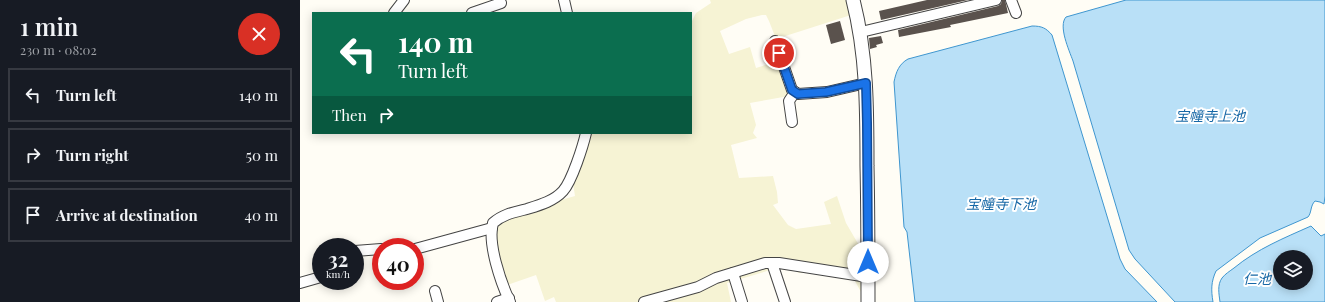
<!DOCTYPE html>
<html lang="en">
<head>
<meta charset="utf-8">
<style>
	body { margin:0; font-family:"Playfair Display","Noto Sans JP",serif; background:#20242c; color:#f1f3f6; height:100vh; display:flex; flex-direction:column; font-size:15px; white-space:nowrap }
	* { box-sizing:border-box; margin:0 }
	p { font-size:13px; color:#9ea1a6 }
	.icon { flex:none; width:22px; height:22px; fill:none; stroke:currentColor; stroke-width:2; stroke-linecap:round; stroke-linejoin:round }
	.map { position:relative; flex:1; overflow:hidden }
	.drawer { display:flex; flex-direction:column; background:#171b24; width:300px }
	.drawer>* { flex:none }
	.hud { position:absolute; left:12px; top:12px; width:380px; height:122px; border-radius:0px; box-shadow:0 2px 10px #0003; background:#0b6e4f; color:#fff; overflow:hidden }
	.buttons { position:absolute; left:973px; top:250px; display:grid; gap:8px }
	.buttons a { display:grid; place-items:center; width:40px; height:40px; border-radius:50%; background:#171b24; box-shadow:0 2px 10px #0003; font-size:20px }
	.speed { position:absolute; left:12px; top:238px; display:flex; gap:8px; font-size:20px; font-weight:700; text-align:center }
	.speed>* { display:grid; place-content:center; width:52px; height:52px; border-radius:50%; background:#171b24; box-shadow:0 2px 10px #0003; line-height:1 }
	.speed small { font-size:10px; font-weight:400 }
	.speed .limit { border:6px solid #d22; background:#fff; color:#111 }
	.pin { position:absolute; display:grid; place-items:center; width:34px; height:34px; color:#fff; margin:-17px; border:2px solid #fff; border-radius:50%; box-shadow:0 1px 4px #0007 }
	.me { position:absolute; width:44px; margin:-22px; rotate:0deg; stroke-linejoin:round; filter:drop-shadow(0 0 3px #0008) }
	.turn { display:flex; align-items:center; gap:14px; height:84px; padding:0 20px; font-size:18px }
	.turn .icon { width:52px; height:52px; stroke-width:2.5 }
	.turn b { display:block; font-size:28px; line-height:34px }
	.then { display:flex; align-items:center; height:38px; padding:0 20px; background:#0003; gap:8px; font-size:15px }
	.round { display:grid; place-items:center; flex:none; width:42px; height:42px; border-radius:21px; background:#20242c }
	.headline { display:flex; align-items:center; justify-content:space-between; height:68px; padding:0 20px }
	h1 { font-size:24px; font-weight:600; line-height:30px }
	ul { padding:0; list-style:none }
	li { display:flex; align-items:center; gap:12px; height:54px; margin:0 8px 6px; padding:0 12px; border:2px solid #363941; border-radius:0px }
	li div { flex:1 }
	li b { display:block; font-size:15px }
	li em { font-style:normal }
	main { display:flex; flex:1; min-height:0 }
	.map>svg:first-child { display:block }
	.farmland { fill:#f6f3d4 }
	.water { fill:#b9e0f7; stroke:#3f96cf; fill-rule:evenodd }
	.building { fill:#5a524d }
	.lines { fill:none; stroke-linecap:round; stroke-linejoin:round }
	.minor-casing { stroke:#444; stroke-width:12 }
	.tertiary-casing { stroke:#444; stroke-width:15 }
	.minor { stroke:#fff; stroke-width:10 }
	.tertiary { stroke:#fff; stroke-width:13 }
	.route-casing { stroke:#114b97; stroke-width:10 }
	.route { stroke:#1a73e8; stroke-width:7 }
	.labels { text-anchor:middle; stroke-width:4; stroke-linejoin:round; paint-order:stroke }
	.water-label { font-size:14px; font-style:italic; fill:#1768a6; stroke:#fff }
</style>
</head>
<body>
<main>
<section class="drawer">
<div class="headline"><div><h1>1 min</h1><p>230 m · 08:02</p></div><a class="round" style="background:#d93025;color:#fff"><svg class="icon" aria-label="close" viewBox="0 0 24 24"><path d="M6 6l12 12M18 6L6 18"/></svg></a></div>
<ul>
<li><svg class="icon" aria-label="left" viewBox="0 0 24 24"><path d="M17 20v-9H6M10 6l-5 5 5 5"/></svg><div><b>Turn left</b></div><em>140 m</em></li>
<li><svg class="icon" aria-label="right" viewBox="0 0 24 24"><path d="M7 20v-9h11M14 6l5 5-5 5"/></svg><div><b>Turn right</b></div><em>50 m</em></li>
<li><svg class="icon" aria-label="arrive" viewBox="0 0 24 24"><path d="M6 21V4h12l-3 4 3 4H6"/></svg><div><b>Arrive at destination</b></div><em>40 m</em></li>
</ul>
</section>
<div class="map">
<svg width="1025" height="302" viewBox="0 0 1025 302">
	<rect width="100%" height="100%" fill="#fffdf5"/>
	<polygon class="farmland" points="410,0 547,0 551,15 476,39 469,21 466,15 462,15 446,19 420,31 429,54 450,47 456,68 478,61 489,96 450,103 456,125 453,133 457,138 431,145 439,178 473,176 477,192 478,203 473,205 488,225 496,229 531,224 524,202 537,196 546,223 560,247 561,292 555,281 546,274 536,272 499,273 487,265 427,283 431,302 256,302 254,297 245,301 236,275 207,285 194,235 197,223 254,202 275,196 273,183 287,147 291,133 391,133 391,23 396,13 411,3"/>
	<g class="water">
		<path d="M 826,0 L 1025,0 L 1025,196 L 1024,204 L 1020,202 L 1015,201 C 1010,206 1012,212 1008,217 L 960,238 L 916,271 C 911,282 911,290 913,302 L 875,302 L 835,259 L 829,250 L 773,61 C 769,50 758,26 766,17 Z"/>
		<path d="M 732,26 C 742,26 746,28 752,35 L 820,259 L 825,269 L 857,302 L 615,302 L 607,232 L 604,227 L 594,82 C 596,72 599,64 608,59 Z"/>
		<path d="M 1011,226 L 1021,236 L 1025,234 L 1025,302 L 920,302 C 919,294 917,285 922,278 C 925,274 930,271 934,268 C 957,249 984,238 1011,226 ZM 980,257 L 1006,257 L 1006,283 L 980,283 Z"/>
	</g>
	<g class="building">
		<polygon points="627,0 668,0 581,20 579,11"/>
		<polygon points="702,0 705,0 708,13 650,25 651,27 599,37 598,30 698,6 701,4"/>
		<polygon points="540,21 545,40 531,44 526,25"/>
		<polygon points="581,36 583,43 576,45 577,47 570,49 569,38"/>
	</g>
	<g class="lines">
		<defs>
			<g id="minor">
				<polyline points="264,0 267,13"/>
				<polyline points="711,0 716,13"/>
				<polyline points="94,13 104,0"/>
				<polyline points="172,13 201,3"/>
				<polyline points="561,32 696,0"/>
				<polyline points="475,41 492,90 498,94 527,92 566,83"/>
				<polyline points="492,122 489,101 495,92"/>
				<polyline points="115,249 192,228"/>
				<polyline points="55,251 81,249"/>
				<polyline points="472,263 485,302"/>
				<polyline points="433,273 442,302"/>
				<polyline points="0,283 21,277"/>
				<polyline points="135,291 138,302"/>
				<polyline points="197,302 209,298"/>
				<path d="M 210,302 C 201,283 187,243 193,223 C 203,214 215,212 227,209 C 240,205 254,201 263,191 C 272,181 283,146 286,133"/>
				<polyline points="344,302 398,287 416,278 465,263 479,263 568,277"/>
			</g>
			<path id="tertiary" d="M 553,0 C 567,54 567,110 567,166 C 568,211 568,257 568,302"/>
		</defs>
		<use href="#minor" class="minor-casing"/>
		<use href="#tertiary" class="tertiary-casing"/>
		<use href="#minor" class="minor"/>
		<use href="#tertiary" class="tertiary"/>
	</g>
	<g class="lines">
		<defs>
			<polyline id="route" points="479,53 492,90 498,94 526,92 566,83 567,123 568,262"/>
		</defs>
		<use href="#route" class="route-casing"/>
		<use href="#route" class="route"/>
	</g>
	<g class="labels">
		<g class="water-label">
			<text x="910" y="121">宝幢寺上池</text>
			<text x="701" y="209">宝幢寺下池</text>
			<text x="957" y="284">仁池</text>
		</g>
	</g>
</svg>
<div class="buttons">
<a><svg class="icon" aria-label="layers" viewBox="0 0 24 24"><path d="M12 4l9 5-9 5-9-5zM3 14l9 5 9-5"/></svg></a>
</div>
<div class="speed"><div>32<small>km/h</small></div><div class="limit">40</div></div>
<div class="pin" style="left:479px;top:53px;background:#d93025"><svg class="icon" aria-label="arrive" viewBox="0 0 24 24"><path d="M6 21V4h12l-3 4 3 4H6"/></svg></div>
<svg class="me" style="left:568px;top:262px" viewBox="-20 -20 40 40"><circle r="19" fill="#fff"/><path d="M0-13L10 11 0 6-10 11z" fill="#1a73e8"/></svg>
<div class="hud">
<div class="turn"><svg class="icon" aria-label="left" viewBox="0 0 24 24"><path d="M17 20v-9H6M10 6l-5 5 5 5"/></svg><div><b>140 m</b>Turn left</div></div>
<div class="then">Then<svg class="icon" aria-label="right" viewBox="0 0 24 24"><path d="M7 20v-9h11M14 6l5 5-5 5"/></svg></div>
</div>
</div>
</main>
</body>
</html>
